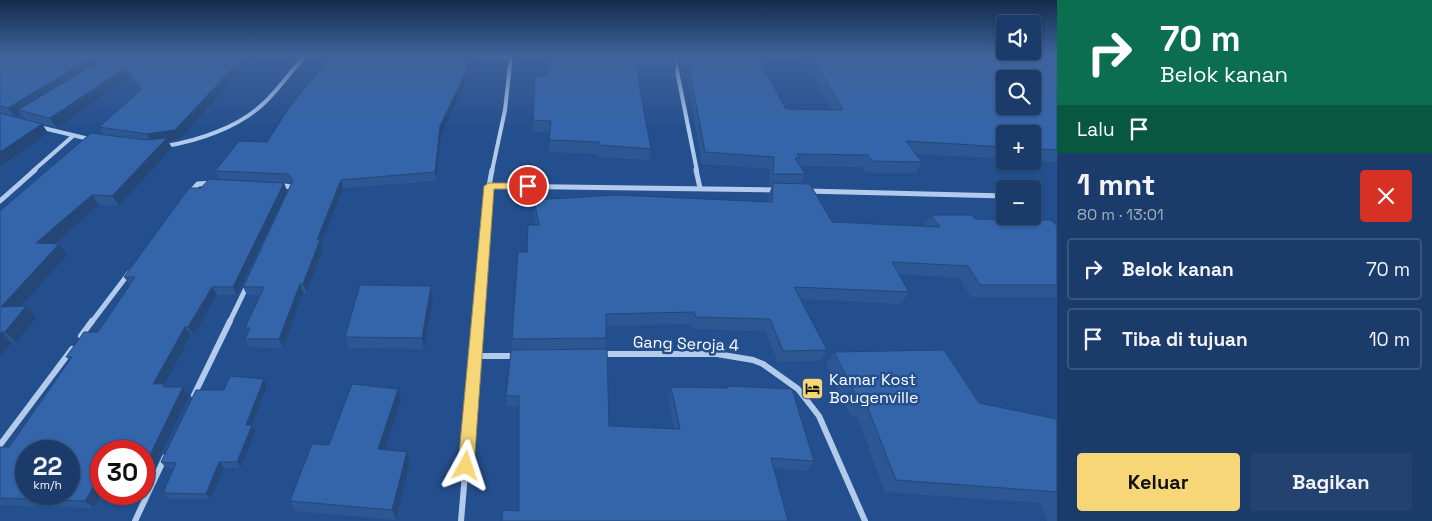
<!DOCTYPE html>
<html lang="id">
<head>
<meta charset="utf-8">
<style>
	body { margin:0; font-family:"Space Grotesk",sans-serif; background:#244270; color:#f1f3f6; height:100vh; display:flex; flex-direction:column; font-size:19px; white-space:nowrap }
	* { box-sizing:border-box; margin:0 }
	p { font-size:16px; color:#a0adc1 }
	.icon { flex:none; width:28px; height:28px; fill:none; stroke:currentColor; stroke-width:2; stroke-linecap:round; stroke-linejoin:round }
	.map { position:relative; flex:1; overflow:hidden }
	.drawer { display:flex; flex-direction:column; background:#1b3b6a; width:375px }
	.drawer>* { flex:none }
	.banner { background:#0b6e4f; color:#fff; overflow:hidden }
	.controls { position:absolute; left:996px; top:15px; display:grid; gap:10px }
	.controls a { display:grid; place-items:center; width:45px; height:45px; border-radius:5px; background:#1b3b6a; box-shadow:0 1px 4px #0004,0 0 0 1px #39557e; font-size:25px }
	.speed { position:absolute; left:15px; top:440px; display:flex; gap:10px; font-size:25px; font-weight:700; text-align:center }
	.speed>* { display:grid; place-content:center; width:65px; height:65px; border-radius:50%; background:#1b3b6a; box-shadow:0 1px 4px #0004,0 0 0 1px #39557e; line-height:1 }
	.speed small { font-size:12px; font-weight:400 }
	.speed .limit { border:8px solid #d22; background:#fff; color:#111 }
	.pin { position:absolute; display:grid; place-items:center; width:42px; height:42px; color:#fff; margin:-21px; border:2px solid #fff; border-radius:50%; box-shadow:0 1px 5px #0007 }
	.me { position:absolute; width:55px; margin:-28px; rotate:5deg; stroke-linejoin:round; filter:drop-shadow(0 0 4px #0008) }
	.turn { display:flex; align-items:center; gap:18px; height:105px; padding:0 20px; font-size:22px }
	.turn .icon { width:65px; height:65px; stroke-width:2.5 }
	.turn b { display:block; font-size:35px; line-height:42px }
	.then { display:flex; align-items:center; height:48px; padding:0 20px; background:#0003; gap:10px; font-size:19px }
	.round { display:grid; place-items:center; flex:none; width:52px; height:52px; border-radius:5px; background:#244270 }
	.headline { display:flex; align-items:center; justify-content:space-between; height:85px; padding:0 20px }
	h1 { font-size:30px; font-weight:600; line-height:38px }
	.button { display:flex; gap:10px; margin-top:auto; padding:10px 20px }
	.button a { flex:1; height:58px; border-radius:5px; background:#f6d677; color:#111; font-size:20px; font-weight:600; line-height:58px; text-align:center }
	.button a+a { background:#244270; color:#f1f3f6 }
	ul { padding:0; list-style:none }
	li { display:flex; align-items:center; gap:15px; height:62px; margin:0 10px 8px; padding:0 10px; border:2px solid #39557e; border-radius:5px }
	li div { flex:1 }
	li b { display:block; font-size:19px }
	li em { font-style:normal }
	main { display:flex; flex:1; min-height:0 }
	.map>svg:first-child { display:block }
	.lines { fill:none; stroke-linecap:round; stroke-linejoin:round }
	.minor-far2 { stroke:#b3cbeb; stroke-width:4 }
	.minor-far1 { stroke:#b3cbeb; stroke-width:5 }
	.minor { stroke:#b3cbeb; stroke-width:6 }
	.wall { fill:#2d5793; fill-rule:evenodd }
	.shaded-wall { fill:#244778 }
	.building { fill:#3465ab; stroke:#244778; fill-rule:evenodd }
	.route { fill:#f6d677; stroke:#a08b4d }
	.labels { text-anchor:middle; stroke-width:5; stroke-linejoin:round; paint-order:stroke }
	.near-street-label { font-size:16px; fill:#fff; stroke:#244f8e }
	.near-poi-label { font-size:16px; fill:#fff; stroke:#244f8e; text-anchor:start }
</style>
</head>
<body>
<main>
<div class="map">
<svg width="1057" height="521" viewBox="0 0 1057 521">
	<rect width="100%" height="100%" fill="#244f8e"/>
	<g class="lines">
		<g class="minor-far2">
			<polyline points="483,56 511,57"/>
			<polyline points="674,56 697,171"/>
			<polyline points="39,127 89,139"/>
			<path d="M 165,146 C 198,141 239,127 264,103 C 279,89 291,71 305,56"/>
			<polyline points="33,171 73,136"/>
			<polyline points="492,171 505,110 511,56"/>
		</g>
		<g class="minor-far1">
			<polyline points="696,170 700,188"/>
			<polyline points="278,185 291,187 291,192"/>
			<polyline points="489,186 776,190"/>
			<polyline points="807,191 1005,196"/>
			<polyline points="190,193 198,184 212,183"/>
			<polyline points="0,201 35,170"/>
			<polyline points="91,323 129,273"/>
			<polyline points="229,323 247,286"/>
			<polyline points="478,323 489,186 492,170"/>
		</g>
		<g class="minor">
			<polyline points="81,336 92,321"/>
			<polyline points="601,354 717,354 753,360 763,364 798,389 819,416 865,521"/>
			<polyline points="476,356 515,356"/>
			<polyline points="194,395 230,321"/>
			<polyline points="0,445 72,349"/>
			<polyline points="135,521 165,457"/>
			<polyline points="461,521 478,321"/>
		</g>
	</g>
	<g class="wall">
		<path d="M 0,56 L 255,56 L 180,139 L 168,141 L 172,148 L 119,206 L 99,205 L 56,244 L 67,255 L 21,306 L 26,306 L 36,317 L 16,343 L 12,343 L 0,356 L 1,210 L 103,134 L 99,127 L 141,90 L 130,77 L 57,128 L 42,124 L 48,133 L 0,167 ZM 21,113 L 25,119 L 15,117 Z"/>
		<polygon points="331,56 469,56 468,78 441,135 436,181 343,188 321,245 323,249 307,293 303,293 283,348 249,347 245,339 248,332 245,328 260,295 247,295 243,287 292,183 219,179 215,171 267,142"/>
		<polygon points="547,56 674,56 676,67 675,78 639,77 640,89 651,149 649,160 598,157 598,154 549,152 550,132 533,132 533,120 548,76"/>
		<polygon points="678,56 757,56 786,109 832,110 802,56 1054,56 1057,57 1057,162 1032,161 1032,134 1005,134 1005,159 916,154 922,162 916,173 866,173 862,167 800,166 805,174 801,183 832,222 924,226 931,215 1057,226 1057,297 971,297 959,278 899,274 909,292 901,304 800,299 827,350 820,361 778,362 765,331 692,329 691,324 606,326 606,338 605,349 609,426 674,429 668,398 671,387 727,388 727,386 814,461 807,471 774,468 519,511 519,407 507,406 506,396 512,350 512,339 527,252 536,225 534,212 534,200 768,202 769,194 772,186 769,185 770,169 702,164 687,78 682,78"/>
		<polygon points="284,183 287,191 237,295 217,295 194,335 191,335 164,384 167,387 183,387 189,396 155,467 144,466 144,451 101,451 101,494 102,494 94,508 0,505 0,447 9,447 70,360 66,357 98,332 130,285 124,277 201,188"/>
		<polygon points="431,286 433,298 424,349 349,348 345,337"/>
		<polygon points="834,352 979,403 1057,419 1057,521 1047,521 1041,503 885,492 857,416 851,416 826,365"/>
		<polygon points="264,379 267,386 252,425 255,431 241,468 224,468 211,499 168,499 163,493 174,468 166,468 161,462 224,390"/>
		<polygon points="398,389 401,400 385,450 407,452 410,463 396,520 296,511 290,501"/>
	</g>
	<g class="shaded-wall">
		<polygon points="94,56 113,56 18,110 21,113 15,117 8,108"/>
		<polygon points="244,56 255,56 180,139 168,141 172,148 119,206 112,196 152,143 147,134"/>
		<polygon points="468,56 469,56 468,78 441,135 436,181 435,172 440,126"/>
		<polygon points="126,68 130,77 57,128 50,118"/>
		<polygon points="42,124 48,133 0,167 0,152"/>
		<polygon points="341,180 343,188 321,245 323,249 307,293 303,284 317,240"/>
		<polygon points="284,183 287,191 237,295 233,287"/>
		<polygon points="92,195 99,205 44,254 36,243"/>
		<polygon points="59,244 67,255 11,318 1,307"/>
		<polygon points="300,284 303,293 283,348 279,339"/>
		<polygon points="431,286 433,298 424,349 422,338"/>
		<polygon points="212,287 217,295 194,335 188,327"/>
		<polygon points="26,306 36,317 16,343 5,332"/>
		<polygon points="185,327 191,335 160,393 153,384"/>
		<polygon points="2,332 12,343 0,356 0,334"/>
		<polygon points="264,379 267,386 252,425 255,431 241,468 237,462 246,425"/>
		<polygon points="183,387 189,396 155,467 148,459"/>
		<polygon points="398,389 401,400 382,460 378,449"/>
		<polygon points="407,452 410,463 396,520 392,510"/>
		<polygon points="219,462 224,468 211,499 206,494"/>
		<polygon points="101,473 101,494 102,494 94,508 85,501"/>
	</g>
	<g class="building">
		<polygon points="0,56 94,56 8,108 0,106"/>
		<polygon points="108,56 244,56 175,130 147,134 99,127 142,89 126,68 50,118 18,110"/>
		<polygon points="331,56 468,56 467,70 440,126 435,172 341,180 317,240 320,240 303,284 300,284 279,339 245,339 250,328 245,328 264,287 243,287 293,180 288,174 215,171 239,141 267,142 290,106"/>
		<polygon points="548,56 674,56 676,67 638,66 640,89 651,149 599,145 599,142 549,140 551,121 533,120 535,76 548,76"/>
		<path d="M 682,56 L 757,56 L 786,109 L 843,110 L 812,56 L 1054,56 L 1057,57 L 1057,150 L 1032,149 L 1032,134 L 1005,134 L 1005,147 L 906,141 L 922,162 L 872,161 L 868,155 L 797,154 L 800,158 L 795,158 L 805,174 L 773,174 L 774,157 L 705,152 L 689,67 L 684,67 ZM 1005,79 L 1032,79 L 1032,106 L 1005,106 Z"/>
		<polygon points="0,113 42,124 0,152"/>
		<polygon points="91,133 146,140 167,138 112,196 92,195 36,243 59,244 1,307 26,306 5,332 2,332 0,334 0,210 1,210"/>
		<path d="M 209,179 L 284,183 L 233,287 L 212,287 L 188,327 L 185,327 L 153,384 L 165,384 L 163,387 L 183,387 L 148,459 L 144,458 L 144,451 L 101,451 L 101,473 L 85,501 L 0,498 L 0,447 L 9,447 L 72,357 L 66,357 L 84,332 L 98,332 L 135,277 L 124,277 L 189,188 L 201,188 ZM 26,451 L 69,451 L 69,494 L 26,494 Z"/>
		<polygon points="773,183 810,184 832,222 940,227 931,215 972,215 975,219 1051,220 1057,226 1057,285 980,285 968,266 892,262 909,292 794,287 827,350 783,351 770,319 696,317 694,312 606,314 606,338 512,339 518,252 527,252 528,225 539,225 534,200 617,195 772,202"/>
		<polygon points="360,285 431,286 422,338 345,337"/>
		<polygon points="607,349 609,426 680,429 671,387 728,388 727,386 792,389 814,461 771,458 788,521 502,521 503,510 519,511 519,396 506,396 511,350"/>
		<polygon points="944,350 979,403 1057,419 1057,493 1057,492 896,480 866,403 860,403 834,352"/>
		<polygon points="230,376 264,379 246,425 252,425 237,462 219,462 206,494 163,493 176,463 161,462 196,390 224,390"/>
		<polygon points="352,384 398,389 378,449 407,452 392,510 290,501 312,444 329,445"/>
	</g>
	<linearGradient id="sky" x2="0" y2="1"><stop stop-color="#142b4e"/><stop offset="0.43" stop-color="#3f639b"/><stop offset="1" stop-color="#3f639b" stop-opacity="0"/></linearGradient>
	<rect width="1057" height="129" fill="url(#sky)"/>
	<polygon class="route" points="489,183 528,183 533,186 528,189 494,189 474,466 472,471 466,473 461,471 458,466 484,186"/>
	<defs>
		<symbol id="hotel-square" viewBox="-11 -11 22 22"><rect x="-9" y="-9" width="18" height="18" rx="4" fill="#f6d677" stroke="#244f8e"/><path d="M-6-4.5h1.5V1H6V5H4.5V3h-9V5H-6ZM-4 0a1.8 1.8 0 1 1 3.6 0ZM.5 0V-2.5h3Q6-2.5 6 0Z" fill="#111"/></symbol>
	</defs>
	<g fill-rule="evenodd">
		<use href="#hotel-square" x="800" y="376" width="25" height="25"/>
	</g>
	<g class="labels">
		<g class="near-street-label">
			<text transform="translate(686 343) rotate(2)" y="6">Gang Seroja 4</text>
		</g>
		<g class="near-poi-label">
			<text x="829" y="385">Kamar Kost<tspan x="829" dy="18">Bougenville</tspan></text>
		</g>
	</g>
</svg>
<div class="controls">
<a><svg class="icon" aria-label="sound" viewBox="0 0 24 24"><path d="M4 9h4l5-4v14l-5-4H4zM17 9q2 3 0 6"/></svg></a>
<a><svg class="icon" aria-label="search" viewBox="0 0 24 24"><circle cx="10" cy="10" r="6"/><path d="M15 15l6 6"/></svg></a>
<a>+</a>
<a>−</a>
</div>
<div class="speed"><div>22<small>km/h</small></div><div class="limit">30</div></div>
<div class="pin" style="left:528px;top:186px;background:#d93025"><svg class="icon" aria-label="arrive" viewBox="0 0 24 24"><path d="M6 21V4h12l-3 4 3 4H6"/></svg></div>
<svg class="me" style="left:466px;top:466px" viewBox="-20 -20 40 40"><path d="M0-17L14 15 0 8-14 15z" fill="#f6d677" stroke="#fff" stroke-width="4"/></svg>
</div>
<section class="drawer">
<div class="banner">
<div class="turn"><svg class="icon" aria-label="right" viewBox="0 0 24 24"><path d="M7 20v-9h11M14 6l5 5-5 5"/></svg><div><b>70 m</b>Belok kanan</div></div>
<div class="then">Lalu<svg class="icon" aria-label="arrive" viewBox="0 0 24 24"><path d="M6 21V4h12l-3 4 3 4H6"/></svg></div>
</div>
<div class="headline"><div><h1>1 mnt</h1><p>80 m · 13:01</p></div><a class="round" style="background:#d93025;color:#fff"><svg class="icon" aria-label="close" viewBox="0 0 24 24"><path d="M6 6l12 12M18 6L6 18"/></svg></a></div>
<ul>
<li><svg class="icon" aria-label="right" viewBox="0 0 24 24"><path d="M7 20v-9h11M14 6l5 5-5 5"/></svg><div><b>Belok kanan</b></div><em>70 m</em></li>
<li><svg class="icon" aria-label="arrive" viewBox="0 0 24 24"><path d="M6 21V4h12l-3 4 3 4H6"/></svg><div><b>Tiba di tujuan</b></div><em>10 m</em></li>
</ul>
<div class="button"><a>Keluar</a><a>Bagikan</a></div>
</section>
</main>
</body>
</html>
